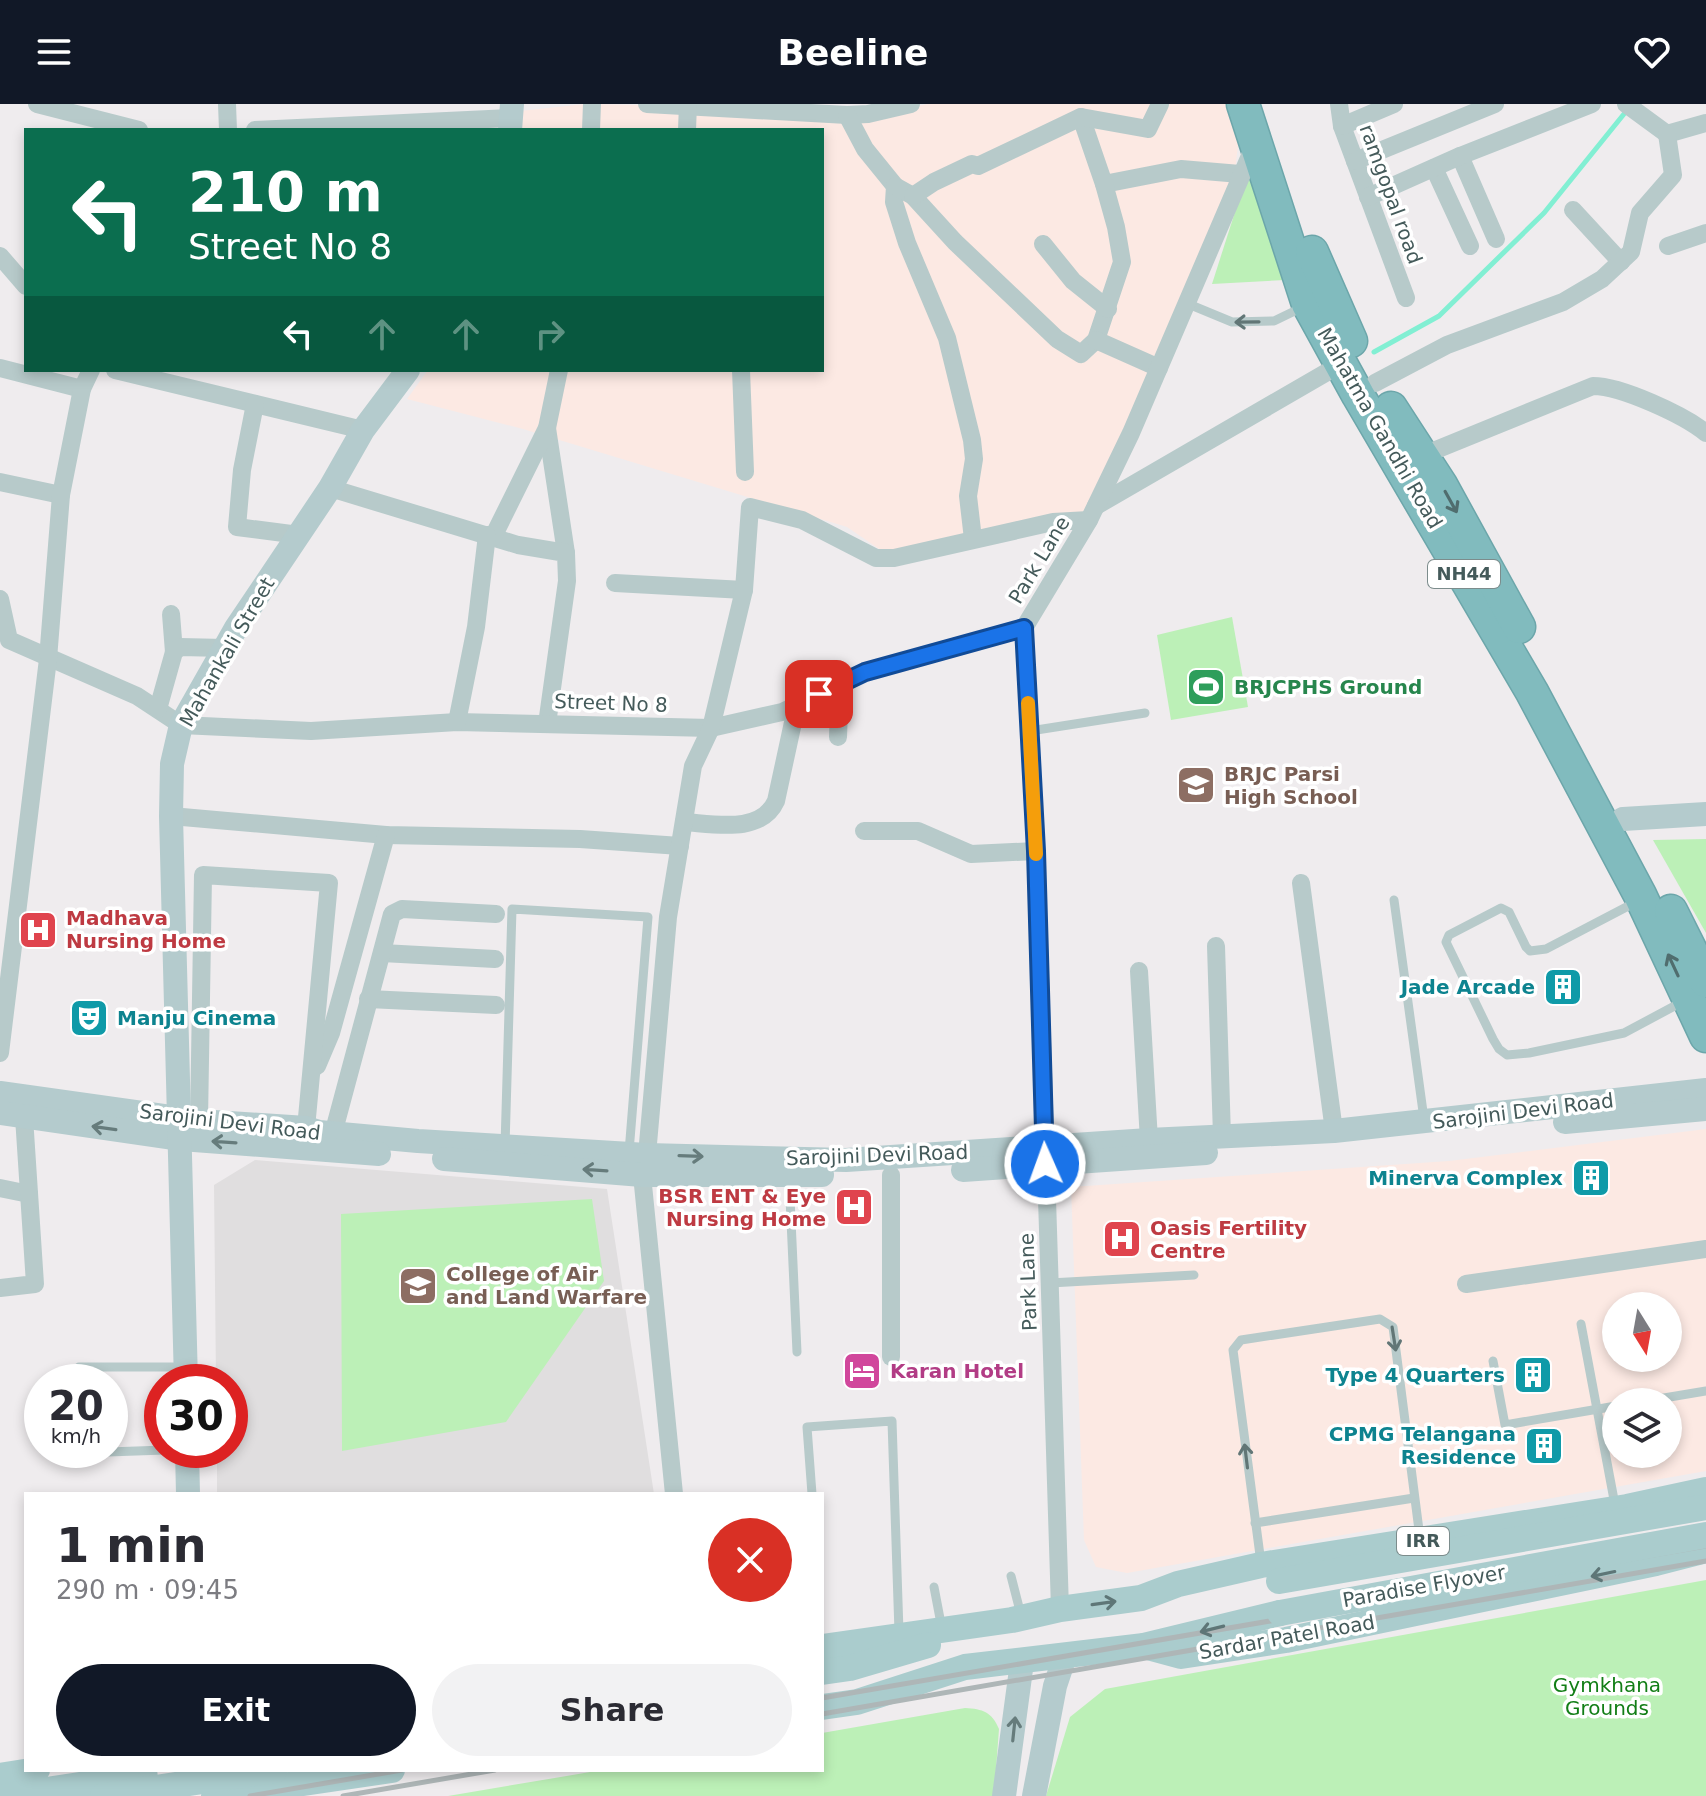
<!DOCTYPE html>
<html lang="en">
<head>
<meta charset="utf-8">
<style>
	body { margin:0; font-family:"DejaVu Sans",sans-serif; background:#f2f2f3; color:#2b2b33; height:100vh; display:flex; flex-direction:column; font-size:30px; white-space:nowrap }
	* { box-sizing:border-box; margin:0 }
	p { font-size:26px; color:#7c7c81 }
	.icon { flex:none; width:44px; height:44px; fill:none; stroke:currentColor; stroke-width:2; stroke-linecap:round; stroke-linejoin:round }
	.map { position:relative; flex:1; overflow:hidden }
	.panel { position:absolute; left:24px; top:1388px; width:800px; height:280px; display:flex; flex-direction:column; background:#fff; border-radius:0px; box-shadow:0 4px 12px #0003 }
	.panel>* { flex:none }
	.hud { position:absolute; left:24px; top:24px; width:800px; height:244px; border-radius:0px; box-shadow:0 4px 12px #0003; background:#0b6e4f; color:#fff; overflow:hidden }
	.needle { width:52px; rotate:169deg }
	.fabs { position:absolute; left:1602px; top:1188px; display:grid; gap:16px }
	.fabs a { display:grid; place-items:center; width:80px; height:80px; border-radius:50%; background:#fff; box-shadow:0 4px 12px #0003; font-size:40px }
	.speed { position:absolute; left:24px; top:1260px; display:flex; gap:16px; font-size:40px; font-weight:700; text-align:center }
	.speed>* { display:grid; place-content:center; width:104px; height:104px; border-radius:50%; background:#fff; box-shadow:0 4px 12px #0003; line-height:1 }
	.speed small { font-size:20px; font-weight:400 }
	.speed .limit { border:12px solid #d22; background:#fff; color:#111 }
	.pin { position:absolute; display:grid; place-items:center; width:68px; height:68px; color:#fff; margin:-34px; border-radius:16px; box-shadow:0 4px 12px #0006 }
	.me { position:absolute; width:88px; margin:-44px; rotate:358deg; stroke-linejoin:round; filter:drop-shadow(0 0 6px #0008) }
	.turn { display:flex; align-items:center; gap:28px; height:168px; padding:0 32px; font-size:36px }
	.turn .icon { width:104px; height:104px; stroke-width:2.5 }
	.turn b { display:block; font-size:56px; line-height:68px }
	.lanes { display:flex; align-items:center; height:76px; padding:0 32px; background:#0003; justify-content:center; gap:40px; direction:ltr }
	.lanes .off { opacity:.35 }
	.round { display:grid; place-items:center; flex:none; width:84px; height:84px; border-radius:42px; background:#f2f2f3 }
	.summary { display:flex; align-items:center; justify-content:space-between; height:136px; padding:0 32px }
	h1 { font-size:48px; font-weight:600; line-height:60px }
	.button { display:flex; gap:16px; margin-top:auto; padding:16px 32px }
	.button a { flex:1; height:92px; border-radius:48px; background:#111827; color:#fff; font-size:32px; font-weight:600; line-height:92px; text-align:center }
	.button a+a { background:#f2f2f3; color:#2b2b33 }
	header { display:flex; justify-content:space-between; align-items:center; height:104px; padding:0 32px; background:#111827; color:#fff; font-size:36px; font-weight:600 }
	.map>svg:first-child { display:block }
	.commercial { fill:#fce9e3; fill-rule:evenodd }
	.education { fill:#e0dedf }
	.green { fill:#bcf0b7 }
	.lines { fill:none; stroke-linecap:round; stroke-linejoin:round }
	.stream { stroke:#82efd3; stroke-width:5 }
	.highway-casing { stroke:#6ca6aa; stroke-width:35 }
	.lane { stroke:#b7caca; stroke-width:9 }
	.street { stroke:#b7caca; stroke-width:18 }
	.secondary { stroke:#b4cbcd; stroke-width:24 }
	.primary { stroke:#aacccd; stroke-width:26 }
	.highway { stroke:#81bbbe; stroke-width:32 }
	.rail { stroke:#aeb6b7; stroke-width:5 }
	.primary-bridge { stroke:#aacccd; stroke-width:26 }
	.oneway { stroke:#617676 }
	.oneway2 { stroke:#506d6e }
	.oneway3 { stroke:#667c7c }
	.oneway4 { stroke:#5e7677 }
	.route-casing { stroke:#114b97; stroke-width:20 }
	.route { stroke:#1a73e8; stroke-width:14 }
	.slow { stroke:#f59e0b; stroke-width:14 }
	.labels { text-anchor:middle; stroke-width:7; stroke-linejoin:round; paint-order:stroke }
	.shield { fill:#fff; stroke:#7c8c8c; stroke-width:2 }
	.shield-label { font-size:18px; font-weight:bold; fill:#445a5a }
	.street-label { font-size:20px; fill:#445a5a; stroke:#fff }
	.leisure-label { font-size:20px; font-weight:bold; fill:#27864d; stroke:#fff; text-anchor:start }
	.education-label { font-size:20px; font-weight:bold; fill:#785e54; stroke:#fff; text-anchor:start }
	.health-label { font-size:20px; font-weight:bold; fill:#be3a42; stroke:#fff; text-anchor:start }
	.culture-label { font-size:20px; font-weight:bold; fill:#0d838f; stroke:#fff; text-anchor:end }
	.hotel-label { font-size:20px; font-weight:bold; fill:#b23c85; stroke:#fff; text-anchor:start }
	.park-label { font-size:20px; fill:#127e16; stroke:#fff }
</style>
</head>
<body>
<header><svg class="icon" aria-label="menu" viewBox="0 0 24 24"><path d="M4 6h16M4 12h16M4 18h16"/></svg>Beeline<svg class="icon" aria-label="heart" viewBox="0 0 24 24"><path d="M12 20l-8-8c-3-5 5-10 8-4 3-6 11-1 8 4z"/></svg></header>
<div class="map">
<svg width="1706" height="1692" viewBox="0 0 1706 1692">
	<rect width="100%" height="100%" fill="#efecee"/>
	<g class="commercial">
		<polygon points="585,0 694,2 864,12 928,0 1233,0 1239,33 1235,67 1086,416 888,451 847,423 523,325 407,295 428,266 822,266 822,26 517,26 520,7"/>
		<path d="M 1706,1025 L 1706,1367 L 1127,1469 L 1096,1463 L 1084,1436 L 1071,1083 L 1449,1057 ZM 1616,1202 L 1668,1202 L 1668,1254 L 1616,1254 ZM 1616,1298 L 1668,1298 L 1668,1350 L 1616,1350 Z"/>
	</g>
	<polygon class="education" points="255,1056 607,1085 654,1390 217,1390 217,1346 230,1346 230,1278 216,1278 214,1081"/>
	<g class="green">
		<polygon points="1250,61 1285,176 1212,180"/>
		<polygon points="1232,513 1248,603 1171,616 1157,531"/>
		<polygon points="1706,735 1706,829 1653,736"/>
		<polygon points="592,1095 604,1177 506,1318 342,1347 341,1110"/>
		<polygon points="1706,1476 1706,1692 1046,1692 1070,1613 1105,1585"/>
		<path d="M 965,1604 C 983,1605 992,1608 999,1625 L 994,1692 L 448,1692 L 602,1666 L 822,1666 L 822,1629 Z"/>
	</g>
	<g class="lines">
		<polyline class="stream" points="1374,248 1439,212 1544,109 1628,5"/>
		<defs>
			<g id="highway">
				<polyline points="1243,0 1308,200 1358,291 1532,588 1640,791 1706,932"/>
				<polyline points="1312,148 1351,237"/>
				<polyline points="1391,304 1441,381 1519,523"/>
				<polyline points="1671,807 1706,877"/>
			</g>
		</defs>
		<use href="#highway" class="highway-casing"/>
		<g class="lane">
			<polyline points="1186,199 1232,218 1274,217 1305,202"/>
			<polyline points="1030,627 1145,609"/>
			<polyline points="1394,796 1424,1015"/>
			<polyline points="1636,798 1546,845 1530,847 1526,843 1509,808 1501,804 1449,831 1446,838 1493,935 1499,945 1507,951 1529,949 1624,929 1682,898"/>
			<polyline points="505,1042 512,805 648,813 629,1048"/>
			<polyline points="789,1072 797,1248"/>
			<polyline points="1050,1179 1194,1171"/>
			<polyline points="1581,1220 1615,1401"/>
			<polyline points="1493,1257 1505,1321 1616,1302"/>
			<polyline points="79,1263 182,1263"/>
			<polyline points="1640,1298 1706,1287"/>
			<polyline points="79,1349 165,1346"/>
			<polyline points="812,1390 807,1323 892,1317 899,1528"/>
			<polyline points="1255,1419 1414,1394"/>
			<polyline points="1261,1459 1233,1246 1241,1236 1380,1215 1393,1223 1420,1434"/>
			<polyline points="1011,1472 1021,1511"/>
			<polyline points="934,1483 942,1525"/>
		</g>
		<g class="street">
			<polyline points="37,0 139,26"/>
			<polyline points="227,0 228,26"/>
			<polyline points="647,0 847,11 868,10 911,0"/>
			<polyline points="1339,0 1342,22 1406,194"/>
			<polyline points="1626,0 1667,30 1706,19"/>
			<polyline points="847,11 865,45 895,82 894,98 907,139 947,234 972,336 974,355 968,392 973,435"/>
			<polyline points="1342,22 1394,0"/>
			<polyline points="255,26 511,14"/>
			<polyline points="591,26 592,0"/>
			<polyline points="687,26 688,0"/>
			<polyline points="1460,52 1496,135"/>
			<polyline points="1355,57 1495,0"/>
			<polyline points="1434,64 1470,142"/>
			<polyline points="1104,80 1181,65 1240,70"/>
			<polyline points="895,82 913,92 955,138 1057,235 1081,250 1096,236 1122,158 1116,123 1104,80 1081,13"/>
			<polyline points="913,92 934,78 972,60 978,62 1081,13 1148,25 1160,0"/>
			<polyline points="1368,93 1460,52 1592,0"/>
			<polyline points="1573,106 1621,158"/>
			<polyline points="1043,140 1073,177 1108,205"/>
			<polyline points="1668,142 1706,129"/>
			<polyline points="0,152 26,182"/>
			<polyline points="1096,236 1159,264"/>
			<polyline points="0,264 82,285"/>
			<polyline points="115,266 363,326"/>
			<polyline points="741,266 745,368"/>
			<polyline points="1375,279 1447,241 1563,198 1602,175 1631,148 1640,109 1673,71 1667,30"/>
			<polyline points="255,300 242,366 237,423 299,431"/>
			<polyline points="547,324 566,449"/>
			<path d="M 1421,352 L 1593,282 C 1621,282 1684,311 1706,329"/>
			<polyline points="0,378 61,391"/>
			<polyline points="330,384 518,441 566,449 567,477 547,620"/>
			<polyline points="1096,402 1341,260"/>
			<polyline points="493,433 547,324 559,266"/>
			<polyline points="615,479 744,486"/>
			<polyline points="0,495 9,536 137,592 181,621 311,627 457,618 711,624 782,608 865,568 1024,524"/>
			<polyline points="171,510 174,548"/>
			<polyline points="158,605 174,548 180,543 225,544"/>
			<polyline points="457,618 476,523 487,431"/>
			<polyline points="838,633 840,580"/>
			<polyline points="171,712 386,731 580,735 680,742"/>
			<path d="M 684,718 C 715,720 761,730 776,697 L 797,600"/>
			<polyline points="864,727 918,727 971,750 1036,747"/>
			<polyline points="1301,779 1334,1027"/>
			<polyline points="1216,842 1222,1032"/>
			<polyline points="382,849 495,855"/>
			<polyline points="1139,867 1149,1036"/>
			<polyline points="368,895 496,901"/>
			<polyline points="0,949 48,555 61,391 82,285 91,266"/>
			<polyline points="317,962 331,929 386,731"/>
			<polyline points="199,1017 203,771 329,779 306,1024"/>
			<polyline points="333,1030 392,810 402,805 496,810"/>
			<polyline points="891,1071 891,1253"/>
			<polyline points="0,1084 29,1090"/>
			<polyline points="1466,1180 1706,1145"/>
			<polyline points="0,1184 35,1180 24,1013"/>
			<polyline points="674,1390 642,1071 647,1051 668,813 693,662 711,624 744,486 750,403 802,416 876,454 894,454 1053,418 1089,416"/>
			<polyline points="1060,1505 1036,747 1024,524 1089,416 1131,329 1255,40"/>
		</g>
		<g class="secondary">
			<polyline points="510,26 512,0"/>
			<polyline points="1623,715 1706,710"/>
			<polyline points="0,989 199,1017 306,1024 319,1028 418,1037 647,1051 846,1056 1149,1036 1334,1027 1706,986"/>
			<polyline points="0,1009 181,1035 379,1050"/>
			<polyline points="1565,1018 1706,1005"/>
			<polyline points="444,1055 642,1071 822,1071"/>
			<polyline points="963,1066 1206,1049"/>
			<polyline points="186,1278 171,712 172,660 181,621 236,524 330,384 363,326 408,266"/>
			<polyline points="187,1346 188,1390"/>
			<polyline points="1004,1692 1022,1558"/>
			<polyline points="1034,1692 1055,1582 1065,1552"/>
		</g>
		<g class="primary">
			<polyline points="1144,1542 1181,1552 1286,1536 1656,1459 1706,1446"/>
			<polyline points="822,1543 1012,1516 1060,1505 1141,1494 1178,1480 1261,1461 1627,1403 1706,1386"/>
			<polyline points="822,1568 850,1564 928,1541"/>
			<polyline points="822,1603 857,1598 965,1563 1144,1542 1280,1509"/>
			<polyline points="144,1666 147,1692"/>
			<polyline points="0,1672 37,1666"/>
			<polyline points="214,1692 392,1666"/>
		</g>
		<use href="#highway" class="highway"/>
		<g class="rail">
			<polyline points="822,1594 1706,1442"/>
			<polyline points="822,1610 1706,1457"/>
			<polyline points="250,1692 402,1666"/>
			<polyline points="343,1692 495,1666"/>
		</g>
		<g class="primary-bridge">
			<polyline points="1279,1477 1706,1403"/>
			<polyline points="1280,1509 1706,1431"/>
			<polyline points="7,1692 126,1674"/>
			<polyline points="103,1692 275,1666"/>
		</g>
	</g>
	<defs><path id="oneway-shaft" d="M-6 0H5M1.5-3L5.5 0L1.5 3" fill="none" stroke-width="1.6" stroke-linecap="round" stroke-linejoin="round" transform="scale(2)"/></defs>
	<g class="oneway">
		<use href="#oneway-shaft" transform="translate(1247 218) rotate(179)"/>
		<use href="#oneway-shaft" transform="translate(1394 1235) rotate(81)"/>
		<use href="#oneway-shaft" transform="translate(1246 1352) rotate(-97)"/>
	</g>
	<g class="oneway2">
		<use href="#oneway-shaft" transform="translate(1451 398) rotate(61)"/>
		<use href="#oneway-shaft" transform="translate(1673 861) rotate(-115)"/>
	</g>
	<g class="oneway3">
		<use href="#oneway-shaft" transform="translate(104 1024) rotate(-172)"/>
		<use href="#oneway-shaft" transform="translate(224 1038) rotate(-176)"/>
		<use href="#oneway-shaft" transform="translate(691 1052) rotate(2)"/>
		<use href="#oneway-shaft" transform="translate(595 1066) rotate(-176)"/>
		<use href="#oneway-shaft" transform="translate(1014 1625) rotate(-84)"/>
	</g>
	<g class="oneway4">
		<use href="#oneway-shaft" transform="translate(1603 1470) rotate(168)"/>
		<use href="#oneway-shaft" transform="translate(1104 1499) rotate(-8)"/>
		<use href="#oneway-shaft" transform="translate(1212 1525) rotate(166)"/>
	</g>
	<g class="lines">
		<defs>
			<polyline id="route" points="819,590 865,568 1024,524 1036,747 1045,1060"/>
		</defs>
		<use href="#route" class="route-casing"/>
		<use href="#route" class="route"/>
		<polyline class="slow" points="1028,599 1036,750"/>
	</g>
	<defs>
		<symbol id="stadium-square" viewBox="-11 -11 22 22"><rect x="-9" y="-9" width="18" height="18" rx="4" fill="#2e9e5b" stroke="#fff"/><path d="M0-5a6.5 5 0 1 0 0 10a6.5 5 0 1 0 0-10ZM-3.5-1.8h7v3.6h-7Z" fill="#fff"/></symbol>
		<symbol id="school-square" viewBox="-11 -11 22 22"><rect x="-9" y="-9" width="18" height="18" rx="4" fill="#8d6e63" stroke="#fff"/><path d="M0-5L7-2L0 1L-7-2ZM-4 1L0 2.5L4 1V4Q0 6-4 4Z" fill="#fff"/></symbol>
		<symbol id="hospital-square" viewBox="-11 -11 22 22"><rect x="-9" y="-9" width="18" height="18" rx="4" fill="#e0444e" stroke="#fff"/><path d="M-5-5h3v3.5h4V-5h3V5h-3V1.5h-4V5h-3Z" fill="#fff"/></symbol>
		<symbol id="building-square" viewBox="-11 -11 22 22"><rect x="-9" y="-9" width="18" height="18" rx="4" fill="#0f9aa8" stroke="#fff"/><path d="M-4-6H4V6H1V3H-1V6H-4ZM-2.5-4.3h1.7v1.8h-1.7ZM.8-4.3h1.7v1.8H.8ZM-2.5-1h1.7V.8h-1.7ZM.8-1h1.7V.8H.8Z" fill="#fff"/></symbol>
		<symbol id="theatre-square" viewBox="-11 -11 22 22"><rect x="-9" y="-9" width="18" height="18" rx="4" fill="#0f9aa8" stroke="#fff"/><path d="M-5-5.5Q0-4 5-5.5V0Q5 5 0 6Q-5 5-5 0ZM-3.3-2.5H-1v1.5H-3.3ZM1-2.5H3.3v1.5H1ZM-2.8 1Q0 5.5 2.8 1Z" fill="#fff"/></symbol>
		<symbol id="university-square" viewBox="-11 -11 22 22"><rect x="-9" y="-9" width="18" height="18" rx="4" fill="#8d6e63" stroke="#fff"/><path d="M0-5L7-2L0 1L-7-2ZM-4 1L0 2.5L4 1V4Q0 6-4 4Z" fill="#fff"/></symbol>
		<symbol id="hotel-square" viewBox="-11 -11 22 22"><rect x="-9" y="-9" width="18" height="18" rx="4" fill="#d1479c" stroke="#fff"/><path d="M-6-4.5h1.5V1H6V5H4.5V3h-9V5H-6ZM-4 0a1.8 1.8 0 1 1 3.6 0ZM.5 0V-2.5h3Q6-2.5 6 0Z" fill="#fff"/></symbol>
	</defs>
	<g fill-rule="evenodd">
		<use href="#stadium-square" x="1184" y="561" width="44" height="44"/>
		<use href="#school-square" x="1174" y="659" width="44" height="44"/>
		<use href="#hospital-square" x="16" y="804" width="44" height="44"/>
		<use href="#building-square" x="1541" y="861" width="44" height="44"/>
		<use href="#theatre-square" x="67" y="892" width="44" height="44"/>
		<use href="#building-square" x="1569" y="1052" width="44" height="44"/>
		<use href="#hospital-square" x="832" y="1081" width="44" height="44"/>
		<use href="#hospital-square" x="1100" y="1113" width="44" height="44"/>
		<use href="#university-square" x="396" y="1160" width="44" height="44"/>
		<use href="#hotel-square" x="840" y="1245" width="44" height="44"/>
		<use href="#building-square" x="1511" y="1249" width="44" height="44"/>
		<use href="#building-square" x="1522" y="1320" width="44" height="44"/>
	</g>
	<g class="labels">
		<g class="shield">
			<rect x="1428" y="456" width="72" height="28" rx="6"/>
			<rect x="1397" y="1423" width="52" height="28" rx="6"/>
		</g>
		<g class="shield-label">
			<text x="1464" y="476">NH44</text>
			<text x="1423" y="1443">IRR</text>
		</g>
		<g class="street-label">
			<text transform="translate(1391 90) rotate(70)" y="7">ramgopal road</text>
			<text transform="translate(1380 324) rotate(60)" y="7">Mahatma Gandhi Road</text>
			<text transform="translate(1039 456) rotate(-59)" y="7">Park Lane</text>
			<text transform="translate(227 548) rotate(-60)" y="7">Mahankali Street</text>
			<text transform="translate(611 599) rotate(2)" y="7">Street No 8</text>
			<text transform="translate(1523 1007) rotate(-7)" y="7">Sarojini Devi Road</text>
			<text transform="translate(230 1018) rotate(7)" y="7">Sarojini Devi Road</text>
			<text transform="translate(877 1051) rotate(-2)" y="7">Sarojini Devi Road</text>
			<text transform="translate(1028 1178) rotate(-92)" y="7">Park Lane</text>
			<text transform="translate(1424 1482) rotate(-10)" y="7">Paradise Flyover</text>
			<text transform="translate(1287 1533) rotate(-10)" y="7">Sardar Patel Road</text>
		</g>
		<g class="leisure-label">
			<text x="1234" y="590">BRJCPHS Ground</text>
		</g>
		<g class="education-label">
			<text x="1224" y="677">BRJC Parsi<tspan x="1224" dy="23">High School</tspan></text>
			<text x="446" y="1177">College of Air<tspan x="446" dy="23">and Land Warfare</tspan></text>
		</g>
		<g class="health-label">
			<text x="66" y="821">Madhava<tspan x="66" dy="23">Nursing Home</tspan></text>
			<text x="826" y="1099" text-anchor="end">BSR ENT &amp; Eye<tspan x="826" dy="23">Nursing Home</tspan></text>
			<text x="1150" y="1131">Oasis Fertility<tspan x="1150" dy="23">Centre</tspan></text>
		</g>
		<g class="culture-label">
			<text x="1535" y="890">Jade Arcade</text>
			<text x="117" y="921" text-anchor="start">Manju Cinema</text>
			<text x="1563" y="1081">Minerva Complex</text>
			<text x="1505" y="1278">Type 4 Quarters</text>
			<text x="1516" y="1337">CPMG Telangana<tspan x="1516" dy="23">Residence</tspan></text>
		</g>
		<g class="hotel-label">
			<text x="890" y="1274">Karan Hotel</text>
		</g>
		<g class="park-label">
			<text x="1607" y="1588">Gymkhana<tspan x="1607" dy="23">Grounds</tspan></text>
		</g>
	</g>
</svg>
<div class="fabs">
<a><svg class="needle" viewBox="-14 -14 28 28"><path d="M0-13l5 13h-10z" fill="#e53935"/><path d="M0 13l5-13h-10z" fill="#7c7c81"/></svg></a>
<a><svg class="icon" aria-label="layers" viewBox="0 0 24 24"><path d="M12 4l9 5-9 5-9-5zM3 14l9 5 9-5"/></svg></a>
</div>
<div class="speed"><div>20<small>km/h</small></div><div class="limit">30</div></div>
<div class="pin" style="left:819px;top:590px;background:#d93025"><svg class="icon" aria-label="arrive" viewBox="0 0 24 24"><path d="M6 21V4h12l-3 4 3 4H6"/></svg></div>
<svg class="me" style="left:1045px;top:1060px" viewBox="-20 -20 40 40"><circle r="17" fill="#1a73e8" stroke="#fff" stroke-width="3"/><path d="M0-11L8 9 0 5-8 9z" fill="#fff"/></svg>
<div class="hud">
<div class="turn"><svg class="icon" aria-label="left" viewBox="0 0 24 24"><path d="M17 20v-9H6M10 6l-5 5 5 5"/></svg><div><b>210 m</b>Street No 8</div></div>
<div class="lanes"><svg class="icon" aria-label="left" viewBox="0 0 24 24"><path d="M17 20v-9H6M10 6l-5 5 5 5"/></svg><svg class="icon off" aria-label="ahead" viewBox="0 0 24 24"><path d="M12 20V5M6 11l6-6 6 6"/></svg><svg class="icon off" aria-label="ahead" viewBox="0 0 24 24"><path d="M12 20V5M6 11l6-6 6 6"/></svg><svg class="icon off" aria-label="right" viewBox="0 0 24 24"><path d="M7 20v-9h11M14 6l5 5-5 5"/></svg></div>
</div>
<section class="panel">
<div class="summary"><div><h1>1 min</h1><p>290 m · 09:45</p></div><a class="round" style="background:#d93025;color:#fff"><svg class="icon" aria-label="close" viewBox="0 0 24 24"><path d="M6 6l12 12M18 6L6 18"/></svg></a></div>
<div class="button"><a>Exit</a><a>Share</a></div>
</section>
</div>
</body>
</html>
